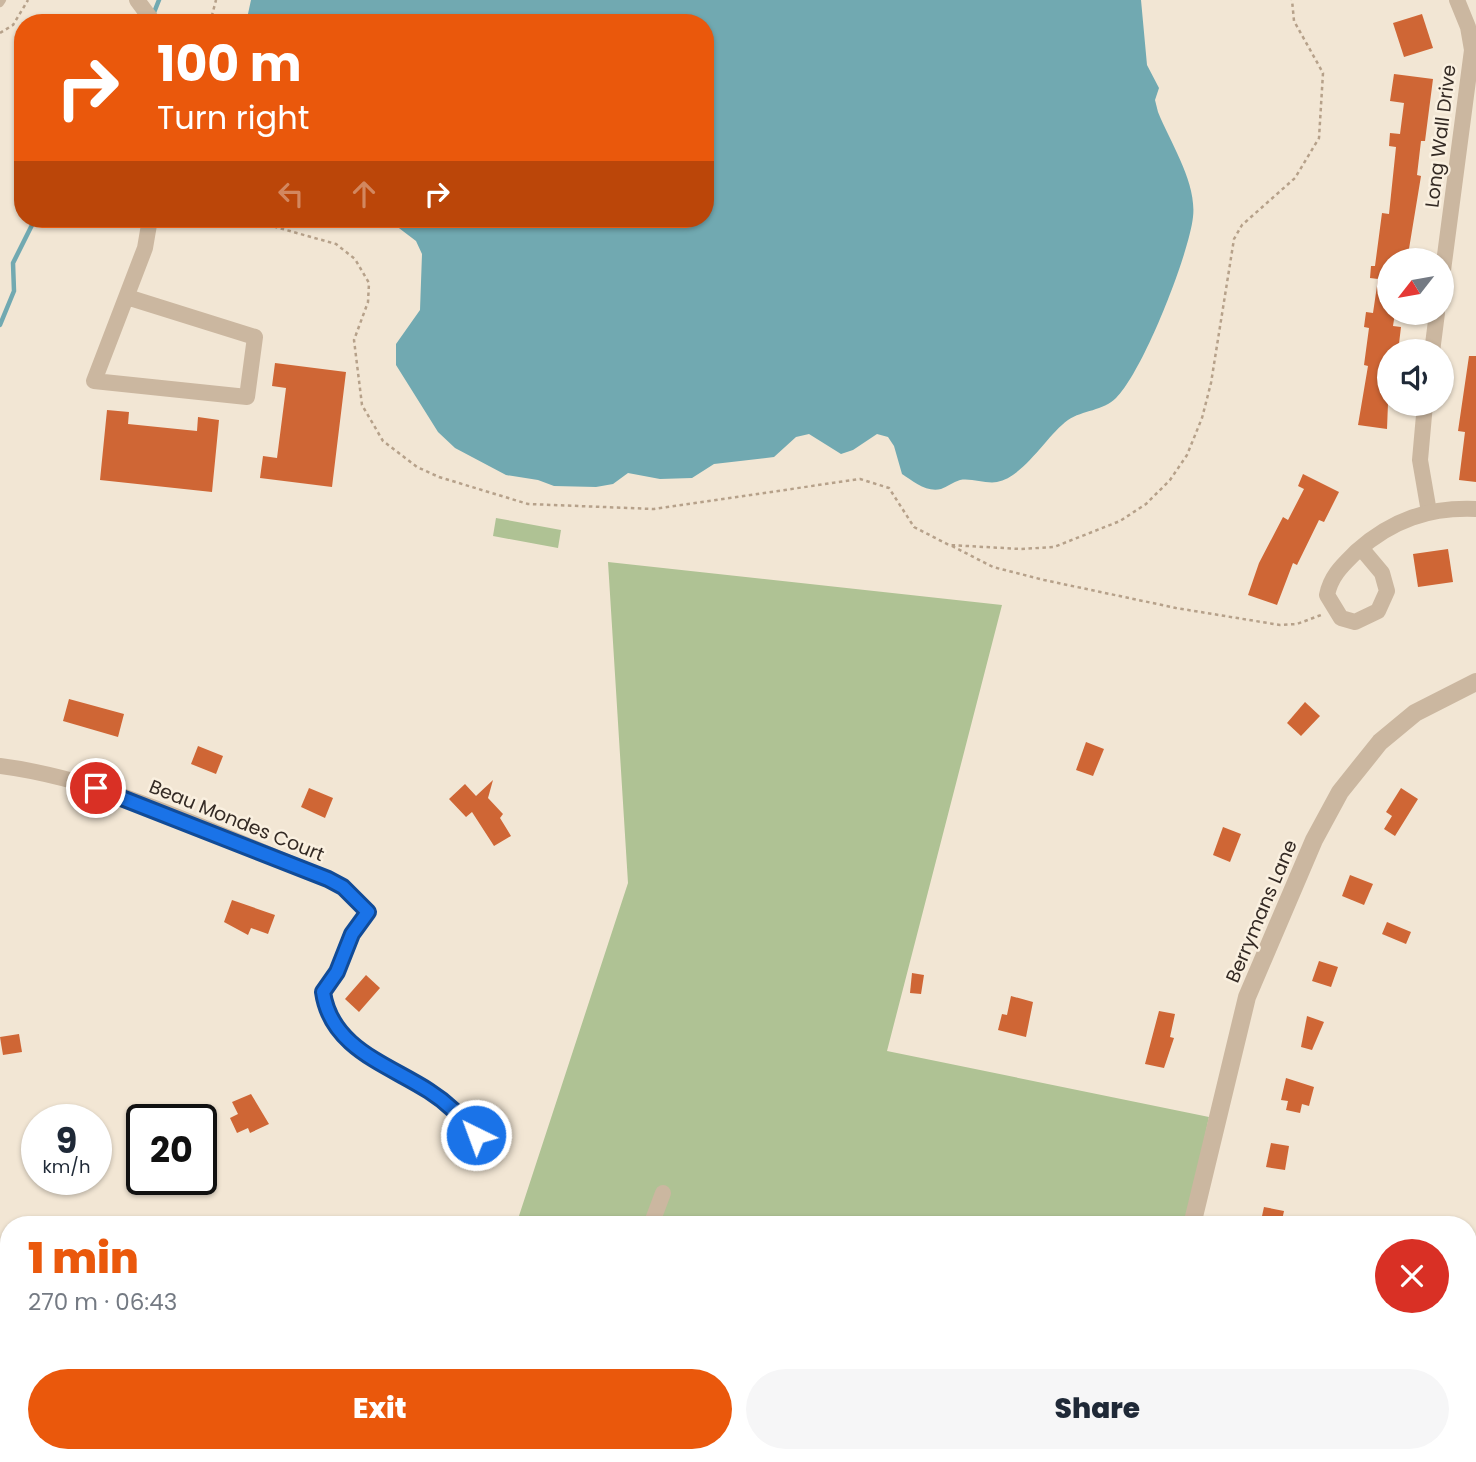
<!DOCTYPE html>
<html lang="en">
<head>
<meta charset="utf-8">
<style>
	body { margin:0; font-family:Poppins,sans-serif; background:#f6f6f7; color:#1f2937; height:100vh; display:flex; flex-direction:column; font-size:26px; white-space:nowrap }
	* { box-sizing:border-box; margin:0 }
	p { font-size:23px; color:#747a83 }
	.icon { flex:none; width:38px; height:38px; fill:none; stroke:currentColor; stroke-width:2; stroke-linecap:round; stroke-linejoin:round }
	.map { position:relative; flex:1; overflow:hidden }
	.side { position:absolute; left:0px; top:1216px; width:1477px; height:247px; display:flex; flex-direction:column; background:#fff; border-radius:28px 28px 0 0; box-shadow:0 2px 5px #0004 }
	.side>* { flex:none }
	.top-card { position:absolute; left:14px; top:14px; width:700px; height:214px; border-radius:28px; box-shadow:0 2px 5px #0004; background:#ea580c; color:#fff; overflow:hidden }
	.needle { width:46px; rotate:239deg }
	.tools { position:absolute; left:1377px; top:248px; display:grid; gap:14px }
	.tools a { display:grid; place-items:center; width:77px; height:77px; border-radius:50%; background:#fff; box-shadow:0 2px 5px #0004; font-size:35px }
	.speed { position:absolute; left:21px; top:1104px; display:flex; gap:14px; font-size:35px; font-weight:700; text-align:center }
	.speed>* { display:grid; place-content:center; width:91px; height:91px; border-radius:50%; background:#fff; box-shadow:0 2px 5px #0004; line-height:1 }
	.speed small { font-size:18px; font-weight:400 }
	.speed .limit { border:4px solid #111; border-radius:10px; background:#fff; color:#111 }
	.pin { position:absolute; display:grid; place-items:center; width:60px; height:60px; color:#fff; margin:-30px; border:4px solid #fff; border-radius:50%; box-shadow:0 2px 7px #0007 }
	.me { position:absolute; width:77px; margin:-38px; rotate:318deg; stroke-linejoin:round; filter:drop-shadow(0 0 5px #0008) }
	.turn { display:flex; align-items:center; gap:24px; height:147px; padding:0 28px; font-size:32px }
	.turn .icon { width:91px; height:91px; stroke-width:2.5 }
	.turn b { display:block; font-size:49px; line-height:60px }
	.lanes { display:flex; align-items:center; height:66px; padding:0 28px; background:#0003; justify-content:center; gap:35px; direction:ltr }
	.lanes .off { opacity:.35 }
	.round { display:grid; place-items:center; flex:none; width:74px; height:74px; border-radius:37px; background:#f6f6f7 }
	.summary { display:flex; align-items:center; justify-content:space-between; height:119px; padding:0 28px }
	h1 { font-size:42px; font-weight:800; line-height:52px; color:#ea580c }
	.button { display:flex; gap:14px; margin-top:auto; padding:14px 28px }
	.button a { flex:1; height:80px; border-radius:42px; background:#ea580c; color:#fff; font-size:28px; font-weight:800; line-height:80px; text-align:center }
	.button a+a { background:#f6f6f7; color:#1f2937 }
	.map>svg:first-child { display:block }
	.green { fill:#afc294 }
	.water { fill:#71a9b1 }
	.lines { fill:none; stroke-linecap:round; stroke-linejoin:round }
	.stream { stroke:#71a9b1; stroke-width:4.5 }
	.building { fill:#cf6635 }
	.path { stroke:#b6a18a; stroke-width:2.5; stroke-dasharray:3.5 3.5; stroke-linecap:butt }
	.service { stroke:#cbb7a0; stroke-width:8 }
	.minor { stroke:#cbb7a0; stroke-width:16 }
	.tertiary { stroke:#cbb7a0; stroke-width:18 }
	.route-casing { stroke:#114b97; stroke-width:18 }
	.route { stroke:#1a73e8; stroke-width:12 }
	.labels { text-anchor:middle; stroke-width:5; stroke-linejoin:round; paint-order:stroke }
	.street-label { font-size:19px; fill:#342a24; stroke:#faf0e0 }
</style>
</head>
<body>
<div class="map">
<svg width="1476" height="1462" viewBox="0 0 1476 1462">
	<rect width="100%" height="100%" fill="#f2e6d4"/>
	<g class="green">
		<polygon points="496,518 561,530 558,548 493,536"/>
		<polygon points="608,562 1002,605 887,1051 1209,1117 1186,1225 516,1225 628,883"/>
		<polygon points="446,1454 1137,1454 1135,1462 446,1462"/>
	</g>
	<path class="water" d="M 251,0 L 1141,0 L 1147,65 L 1159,88 L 1155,100 L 1158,112 C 1171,144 1197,183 1193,217 C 1189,254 1143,372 1116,398 C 1103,411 1083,410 1068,420 C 1047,435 1024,477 997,482 C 986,484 972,478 960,480 C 953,482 947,487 941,489 C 927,493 913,481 902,474 L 894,446 L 888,437 L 877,434 L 853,450 L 841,454 L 809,434 L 796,437 L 774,457 L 714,464 L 692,478 L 660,479 L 628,473 L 613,484 L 596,487 L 554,486 L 538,480 L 506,475 L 455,448 L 438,432 L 396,365 L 396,344 L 420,310 L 422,254 L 416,241 L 387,219 L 705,219 L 705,23 L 246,23 Z"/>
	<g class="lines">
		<g class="stream">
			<polyline points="153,15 159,0"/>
			<polyline points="0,325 14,291 13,263 35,219"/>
		</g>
	</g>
	<g class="building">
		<polygon points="1422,14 1433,48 1404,57 1393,23"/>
		<polygon points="1394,74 1433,79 1425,141 1421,141 1417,175 1421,176 1407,261 1390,261 1390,313 1395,313 1393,326 1401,327 1398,352 1390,352 1387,429 1358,425 1368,366 1364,365 1369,328 1364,327 1366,312 1373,313 1378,279 1370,278 1371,266 1375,266 1382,213 1389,214 1396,147 1389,146 1390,133 1400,134 1404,103 1390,101"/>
		<polygon points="1469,356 1476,356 1476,482 1459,480 1465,432 1458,431"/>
		<polygon points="275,363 346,372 332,487 260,478 263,456 277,458 286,388 272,386"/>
		<polygon points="107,410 129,412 128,424 197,431 198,417 219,420 212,492 100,480"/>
		<polygon points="1303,474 1339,492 1324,522 1319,520 1297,565 1293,563 1277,605 1248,595 1259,563 1283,517 1288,520 1304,489 1298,486"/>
		<polygon points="1448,549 1453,582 1418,587 1413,554"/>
		<polygon points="69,699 124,714 118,737 63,721"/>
		<polygon points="1305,702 1320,716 1301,736 1287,723"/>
		<polygon points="1086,742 1104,749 1093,776 1076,770"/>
		<polygon points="198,746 223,756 216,774 191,764"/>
		<polygon points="493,780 488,798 503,814 500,818 511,836 494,846 472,812 466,817 449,799 465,784 476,796"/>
		<polygon points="309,788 333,798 325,818 301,807"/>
		<polygon points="1401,788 1418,799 1395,836 1384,829 1392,816 1386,812"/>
		<polygon points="1223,827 1241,834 1230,862 1213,855"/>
		<polygon points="1350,875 1373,884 1364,905 1342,896"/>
		<polygon points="232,900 275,915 268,934 251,928 248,935 224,922"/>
		<polygon points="1387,922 1411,932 1406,944 1382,934"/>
		<polygon points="1319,961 1338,967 1331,987 1312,981"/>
		<polygon points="912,973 924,975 921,994 910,993"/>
		<polygon points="366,975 380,988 359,1012 345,999"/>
		<polygon points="1011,996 1033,1002 1026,1037 998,1030 1002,1014 1007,1015"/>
		<polygon points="1159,1011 1175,1014 1170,1037 1174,1038 1164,1068 1145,1064"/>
		<polygon points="1307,1016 1324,1022 1312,1050 1301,1047"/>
		<polygon points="19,1034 22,1052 3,1055 0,1037"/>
		<polygon points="1286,1078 1314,1087 1309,1106 1302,1104 1300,1113 1286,1110 1288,1101 1281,1100"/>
		<polygon points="251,1094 269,1124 250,1133 248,1128 237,1133 230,1118 238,1114 232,1102"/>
		<polygon points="1271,1143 1289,1146 1285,1170 1266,1167"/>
		<polygon points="1264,1207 1284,1211 1281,1225 1260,1225"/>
	</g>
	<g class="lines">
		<g class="path">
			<polyline points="210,23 216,0"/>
			<polyline points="0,33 13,25 28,0"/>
			<polyline points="247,219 336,244 355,259 369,283 368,302 354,340 362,405 383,441 417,467 439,477 528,504 654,509 860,479 889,488 914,527 949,545 1021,549 1054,547 1120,521 1146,504 1170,480 1187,455 1202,418 1211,383 1234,239 1242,225 1295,178 1319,138 1323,73 1294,21 1292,0"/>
			<polyline points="952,546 993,567 1044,580 1176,608 1280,625 1297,624 1321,615"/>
		</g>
		<g class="service">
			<polyline points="0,3 2,0"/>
			<path d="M 368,912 L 353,934 L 337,972 L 323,991 C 330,1048 387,1064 429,1091 C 448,1103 462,1117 476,1135"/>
		</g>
		<g class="minor">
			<polyline points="137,0 154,23"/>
			<polyline points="1442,278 1472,50 1468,27 1457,0"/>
			<polyline points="127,297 255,337 247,397 94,381 145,248 150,219"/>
			<polyline points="1432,352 1437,313"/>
			<polyline points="1425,404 1420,460 1429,512"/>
			<path d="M 1361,548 L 1382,573 L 1387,591 L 1378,611 L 1355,622 L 1341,618 L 1327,595 C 1331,575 1343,565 1357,551 C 1392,520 1429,507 1476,509"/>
			<path d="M 0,766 C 110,780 225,838 328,879 L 343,887 L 368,912"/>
			<polyline points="651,1225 663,1193"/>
			<polyline points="576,1462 578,1454"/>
		</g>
		<g class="tertiary">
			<polyline points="1192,1225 1247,997 1314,840 1340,792 1380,742 1415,713 1476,682"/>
			<polyline points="1141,1462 1142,1454"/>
		</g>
	</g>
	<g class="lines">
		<defs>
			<path id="route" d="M 96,788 L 328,879 L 343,887 L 368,912 L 352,934 L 337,972 L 323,992 C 331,1048 387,1064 429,1091 C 448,1103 462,1117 476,1135"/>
		</defs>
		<use href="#route" class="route-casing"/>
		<use href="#route" class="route"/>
	</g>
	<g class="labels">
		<g class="street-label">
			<text transform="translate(1440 136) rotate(-83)" y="7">Long Wall Drive</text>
			<text transform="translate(237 820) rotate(22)" y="7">Beau Mondes Court</text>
			<text transform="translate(1261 911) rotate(-67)" y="7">Berrymans Lane</text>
		</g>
	</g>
</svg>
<div class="tools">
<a><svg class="needle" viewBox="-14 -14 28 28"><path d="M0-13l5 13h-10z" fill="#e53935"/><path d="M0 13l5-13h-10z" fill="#747a83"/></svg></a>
<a><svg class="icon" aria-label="sound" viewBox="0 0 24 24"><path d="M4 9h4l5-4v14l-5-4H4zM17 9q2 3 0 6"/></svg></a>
</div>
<div class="speed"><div>9<small>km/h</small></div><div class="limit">20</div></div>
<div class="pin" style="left:96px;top:788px;background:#d93025"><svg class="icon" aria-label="arrive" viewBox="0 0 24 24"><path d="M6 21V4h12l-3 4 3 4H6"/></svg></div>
<svg class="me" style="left:476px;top:1135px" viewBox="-20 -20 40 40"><circle r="17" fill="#1a73e8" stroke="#fff" stroke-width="3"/><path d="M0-11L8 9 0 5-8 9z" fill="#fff"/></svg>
<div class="top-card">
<div class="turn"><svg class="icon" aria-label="right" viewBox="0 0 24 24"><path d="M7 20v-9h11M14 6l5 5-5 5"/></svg><div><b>100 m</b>Turn right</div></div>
<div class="lanes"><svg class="icon off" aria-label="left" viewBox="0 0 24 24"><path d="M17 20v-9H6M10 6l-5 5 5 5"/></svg><svg class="icon off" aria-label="ahead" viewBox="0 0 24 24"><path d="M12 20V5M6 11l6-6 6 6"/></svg><svg class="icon" aria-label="right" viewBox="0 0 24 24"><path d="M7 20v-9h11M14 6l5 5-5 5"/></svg></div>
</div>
<section class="side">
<div class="summary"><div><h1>1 min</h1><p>270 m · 06:43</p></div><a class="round" style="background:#d93025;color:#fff"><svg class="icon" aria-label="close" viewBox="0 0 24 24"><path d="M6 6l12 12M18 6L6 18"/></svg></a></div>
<div class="button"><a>Exit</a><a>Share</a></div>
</section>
</div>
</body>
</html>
